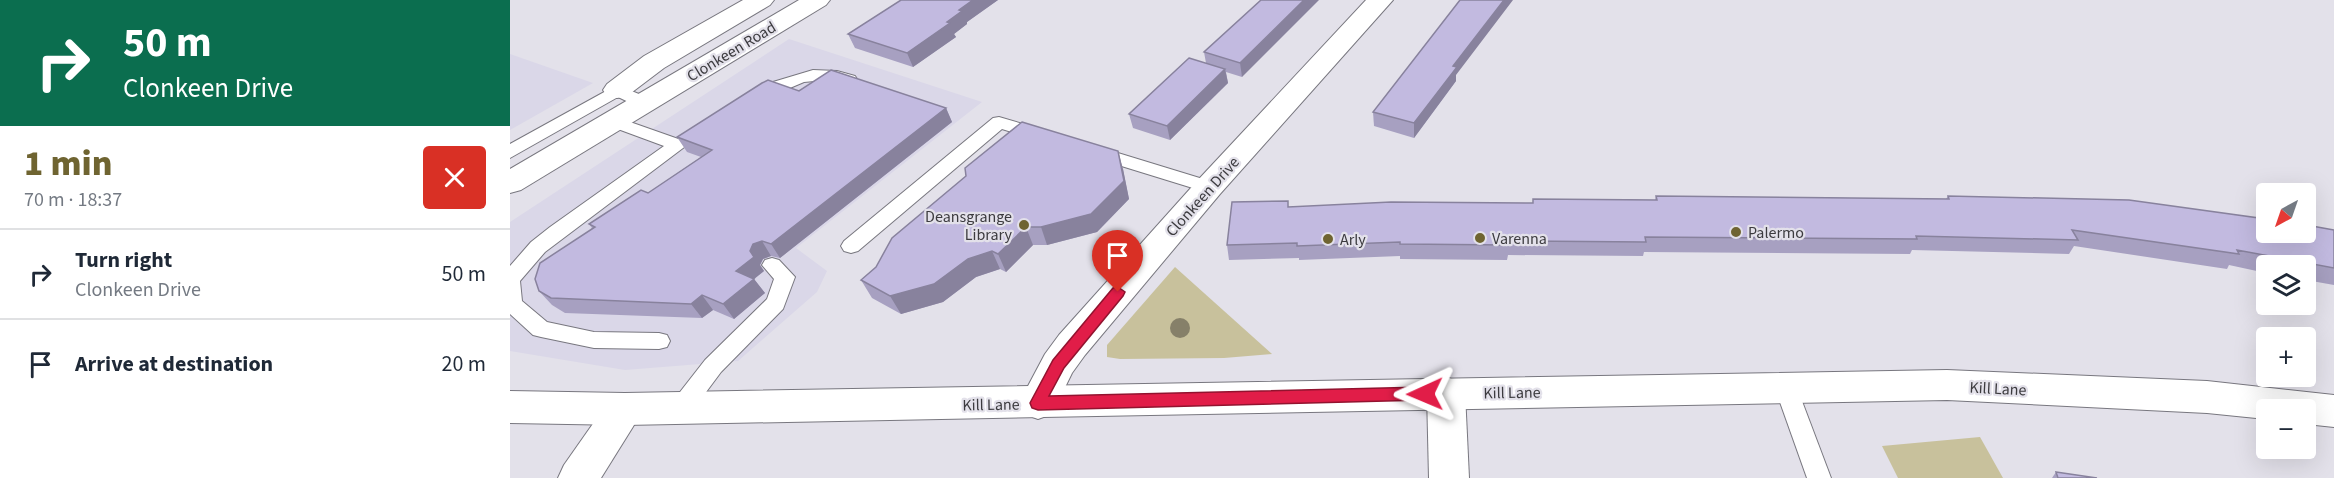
<!DOCTYPE html>
<html lang="en">
<head>
<meta charset="utf-8">
<style>
	body { margin:0; font-family:"Source Sans 3",sans-serif; background:#f6f6f7; color:#1f2937; height:100vh; display:flex; flex-direction:column; font-size:22px; white-space:nowrap }
	* { box-sizing:border-box; margin:0 }
	p { font-size:20px; color:#747a83 }
	.icon { flex:none; width:33px; height:33px; fill:none; stroke:currentColor; stroke-width:2; stroke-linecap:round; stroke-linejoin:round }
	.map { position:relative; flex:1; overflow:hidden }
	.side { display:flex; flex-direction:column; background:#fff; width:510px }
	.side>* { flex:none }
	.banner { background:#0b6e4f; color:#fff; overflow:hidden }
	.needle { width:39px; rotate:220deg }
	.controls { position:absolute; left:1746px; top:183px; display:grid; gap:12px }
	.controls a { display:grid; place-items:center; width:60px; height:60px; border-radius:6px; background:#fff; box-shadow:0 6px 24px #0002; font-size:30px }
	.pin { position:absolute; display:grid; place-items:center; width:51px; height:51px; color:#fff; margin:-62px -26px; border-radius:50% 50% 50% 0; rotate:-45deg; box-shadow:0 0 6px #0007 }
	.pin .icon { rotate:45deg }
	.me { position:absolute; width:66px; margin:-33px; rotate:269deg; stroke-linejoin:round; filter:drop-shadow(0 0 4px #0008) }
	.turn { display:flex; align-items:center; gap:21px; height:126px; padding:0 24px; font-size:27px }
	.turn .icon { width:78px; height:78px; stroke-width:2.5 }
	.turn b { display:block; font-size:42px; line-height:51px }
	.round { display:grid; place-items:center; flex:none; width:63px; height:63px; border-radius:6px; background:#f6f6f7 }
	.overview { display:flex; align-items:center; justify-content:space-between; height:102px; padding:0 24px }
	h1 { font-size:36px; font-weight:800; line-height:45px; color:#6f6431 }
	ul { padding:0; list-style:none }
	li { display:flex; align-items:center; gap:18px; height:90px; padding:0 24px; border-top:2px solid #e0e1e3 }
	li div { flex:1 }
	li b { display:block; font-size:22px }
	li em { font-style:normal }
	main { display:flex; flex:1; min-height:0 }
	.map>svg:first-child { display:block }
	.built { fill:#dad7e8 }
	.green { fill:#c8c19c }
	.lines { fill:none; stroke-linecap:round; stroke-linejoin:round }
	.lane-casing { stroke:#78777f; stroke-width:2 }
	.street-casing { stroke:#78777f; stroke-width:2 }
	.secondary-casing { stroke:#78777f; stroke-width:2 }
	.lane { fill:#fff; fill-rule:evenodd }
	.street { fill:#fff; fill-rule:evenodd }
	.secondary { fill:#fff; fill-rule:evenodd }
	.tree { fill:#868069 }
	.wall { fill:#a7a0c1 }
	.shaded-wall { fill:#88829d }
	.building { fill:#c2bae0; stroke:#88829d; stroke-width:1.5 }
	.route { fill:#e11d48; stroke:#92132f; stroke-width:1.5 }
	.poi-dot { fill:#6f6431; stroke:#e3e1ea; stroke-width:2 }
	.labels { text-anchor:middle; stroke-width:4.5; stroke-linejoin:round; paint-order:stroke }
	.street-label { font-size:16px; fill:#3c3b3f; stroke:#e3e1ea }
	.poi-label { font-size:16px; fill:#3c3b3f; stroke:#e3e1ea; text-anchor:start }
</style>
</head>
<body>
<main>
<section class="side">
<div class="banner">
<div class="turn"><svg class="icon" aria-label="right" viewBox="0 0 24 24"><path d="M7 20v-9h11M14 6l5 5-5 5"/></svg><div><b>50 m</b>Clonkeen Drive</div></div>
</div>
<div class="overview"><div><h1>1 min</h1><p>70 m · 18:37</p></div><a class="round" style="background:#d93025;color:#fff"><svg class="icon" aria-label="close" viewBox="0 0 24 24"><path d="M6 6l12 12M18 6L6 18"/></svg></a></div>
<ul>
<li><svg class="icon" aria-label="right" viewBox="0 0 24 24"><path d="M7 20v-9h11M14 6l5 5-5 5"/></svg><div><b>Turn right</b><p>Clonkeen Drive</p></div><em>50 m</em></li>
<li><svg class="icon" aria-label="arrive" viewBox="0 0 24 24"><path d="M6 21V4h12l-3 4 3 4H6"/></svg><div><b>Arrive at destination</b></div><em>20 m</em></li>
</ul>
</section>
<div class="map">
<svg width="1824" height="478" viewBox="0 0 1824 478">
	<rect width="100%" height="100%" fill="#e3e1ea"/>
	<g class="built">
		<polygon points="279,39 472,102 286,248 317,271 307,292 228,361 115,370 0,351 0,222"/>
		<polygon points="0,54 83,83 0,130"/>
	</g>
	<g class="green">
		<polygon points="665,267 762,354 714,358 610,359 597,357 597,345"/>
		<polygon points="1470,437 1493,478 1388,478 1372,446"/>
	</g>
	<g class="lines">
		<defs>
			<g id="lane">
				<polygon points="303,70 327,71 345,76 347,79 339,84 315,80 294,82 247,102 239,97 263,82"/>
				<polygon points="107,85 141,99 143,103 141,107 129,107 108,97 0,158 0,144"/>
				<polygon points="103,116 174,141 177,145 35,252 10,281 12,301 37,322 84,332 149,333 157,335 160,341 157,347 149,349 84,348 31,337 23,335 0,314 0,266 21,242 40,227 154,146 97,125 94,121 97,117"/>
				<polygon points="489,117 537,131 540,135 537,139 531,141 492,129 348,251 341,253 334,251 331,246 334,241 483,118"/>
				<polygon points="585,146 706,183 708,187 706,191 699,193 579,156 576,152 579,148"/>
				<polygon points="262,258 269,260 285,277 273,309 211,372 179,415 171,417 163,415 160,408 163,401 195,360 257,299 264,279 252,265 255,260"/>
				<polygon points="1276,379 1284,382 1287,388 1321,478 1297,478 1265,388 1268,382"/>
			</g>
			<g id="street">
				<polygon points="233,0 264,0 260,5 154,68 117,96 107,98 97,96 93,90 97,84 134,56"/>
				<polygon points="856,0 883,0 710,194 575,355 562,373 542,414 528,419 514,414 509,403 535,354 549,335 688,180"/>
				<polygon points="936,377 949,382 955,393 959,478 919,478 917,393 923,382"/>
				<polygon points="115,393 129,398 134,409 91,478 48,478 54,465 101,398"/>
			</g>
			<g id="secondary">
				<polygon points="289,0 320,0 316,5 11,190 0,193 0,169"/>
				<polygon points="1437,370 1697,381 1824,395 1824,427 1796,424 1796,410 1756,410 1756,419 1697,413 1437,400 115,425 0,423 0,391 115,393"/>
			</g>
		</defs>
		<use href="#lane" class="lane-casing"/>
		<use href="#street" class="street-casing"/>
		<use href="#secondary" class="secondary-casing"/>
		<use href="#lane" class="lane"/>
		<use href="#street" class="street"/>
		<use href="#secondary" class="secondary"/>
	</g>
	<circle class="tree" cx="670" cy="328" r="10"/>
	<g class="wall">
		<polygon points="391,0 488,0 457,22 457,24 444,34 446,37 403,67 345,48 338,34"/>
		<polygon points="751,0 732,77 716,72 718,83 660,140 623,128 619,114 696,63 694,52"/>
		<polygon points="946,75 946,81 904,138 864,126 863,112"/>
		<polygon points="289,91 436,108 442,122 270,258 261,256 253,259 250,265 254,271 244,279 255,293 224,319 203,310 192,318 55,313 42,305 29,291 82,228 79,224 138,193 191,157 177,152 167,137"/>
		<polygon points="613,169 619,199 587,232 537,245 523,245 496,272 490,269 466,277 433,302 391,314 362,298 351,280"/>
		<polygon points="1146,196 1436,199 1438,196 1824,230 1824,285 1796,280 1796,266 1756,266 1756,273 1719,265 1717,269 1564,246 1559,254 1402,250 1400,254 1134,252 1133,256 998,255 997,260 890,259 890,256 789,260 789,258 719,260 717,245 779,207 1023,203 1023,199 1145,200"/>
		<polygon points="1546,472 1587,478 1542,478"/>
	</g>
	<g class="shaded-wall">
		<polygon points="463,0 488,0 457,22 457,24 444,34 446,37 403,67 397,53 437,22 449,10"/>
		<polygon points="794,0 809,0 732,77 730,63"/>
		<polygon points="994,0 1003,0 946,75 946,81 904,138 904,123 943,66"/>
		<polygon points="715,69 718,83 660,140 657,126"/>
		<polygon points="436,108 442,122 270,258 261,244"/>
		<polygon points="608,151 613,169 619,199 587,232 537,245 531,227"/>
		<polygon points="516,227 523,245 496,272 488,254"/>
		<polygon points="252,241 261,256 253,259 250,265 254,271 244,279 255,293 224,319 213,304 226,271 243,244"/>
		<polygon points="482,251 490,269 466,277 433,302 391,314 380,296 458,259"/>
		<polygon points="192,295 203,310 192,318 181,304"/>
	</g>
	<g class="building">
		<polygon points="391,0 463,0 449,10 452,11 437,22 440,23 397,53 338,34"/>
		<polygon points="751,0 794,0 730,63 694,52"/>
		<polygon points="950,0 994,0 943,66 947,67 904,123 863,112"/>
		<polygon points="679,58 715,69 657,126 619,114"/>
		<polygon points="321,70 436,108 261,244 252,241 243,244 240,251 244,257 226,271 244,279 213,304 192,295 181,304 41,298 29,291 25,279 30,263 85,227 79,224 131,190 138,193 202,150 167,137 252,83 258,80 289,91"/>
		<polygon points="512,122 608,151 614,181 581,214 531,227 516,227 488,254 482,251 458,259 424,284 380,296 351,280 366,267 382,238 456,176 455,168"/>
		<polygon points="1146,196 1439,199 1438,196 1619,200 1756,219 1756,232 1796,232 1796,225 1824,230 1824,268 1727,250 1729,254 1562,230 1568,240 1406,236 1407,239 1135,237 1136,242 998,241 999,245 890,244 890,242 787,246 787,243 717,245 722,202 778,201 778,207 881,202 1023,203 1023,199 1147,200"/>
		<polygon points="1546,472 1587,478 1548,478"/>
	</g>
	<polygon class="route" points="608,287 615,292 613,296 554,368 539,396 915,387 920,389 923,394 920,398 915,400 528,410 522,408 520,403 543,360 603,288"/>
	<g class="poi-dot">
		<circle cx="514" cy="225" r="6"/>
		<circle cx="1226" cy="232" r="6"/>
		<circle cx="970" cy="238" r="6"/>
		<circle cx="818" cy="239" r="6"/>
	</g>
	<g class="labels">
		<g class="street-label">
			<text transform="translate(221 51) rotate(-31)" y="6">Clonkeen Road</text>
			<text transform="translate(692 196) rotate(-48)" y="6">Clonkeen Drive</text>
			<text transform="translate(1488 388) rotate(3)" y="6">Kill Lane</text>
			<text transform="translate(1002 392) rotate(-1)" y="6">Kill Lane</text>
			<text transform="translate(481 404) rotate(-1)" y="6">Kill Lane</text>
		</g>
		<g class="poi-label">
			<text x="502" y="222" text-anchor="end">Deansgrange<tspan x="502" dy="18">Library</tspan></text>
			<text x="1238" y="238">Palermo</text>
			<text x="982" y="244">Varenna</text>
			<text x="830" y="245">Arly</text>
		</g>
	</g>
</svg>
<div class="controls">
<a><svg class="needle" viewBox="-14 -14 28 28"><path d="M0-13l5 13h-10z" fill="#e53935"/><path d="M0 13l5-13h-10z" fill="#747a83"/></svg></a>
<a><svg class="icon" aria-label="layers" viewBox="0 0 24 24"><path d="M12 4l9 5-9 5-9-5zM3 14l9 5 9-5"/></svg></a>
<a>+</a>
<a>−</a>
</div>
<div class="pin" style="left:608px;top:292px;background:#d93025"><svg class="icon" aria-label="arrive" viewBox="0 0 24 24"><path d="M6 21V4h12l-3 4 3 4H6"/></svg></div>
<svg class="me" style="left:915px;top:394px" viewBox="-20 -20 40 40"><path d="M0-17L14 15 0 8-14 15z" fill="#e11d48" stroke="#fff" stroke-width="4"/></svg>
</div>
</main>
</body>
</html>
